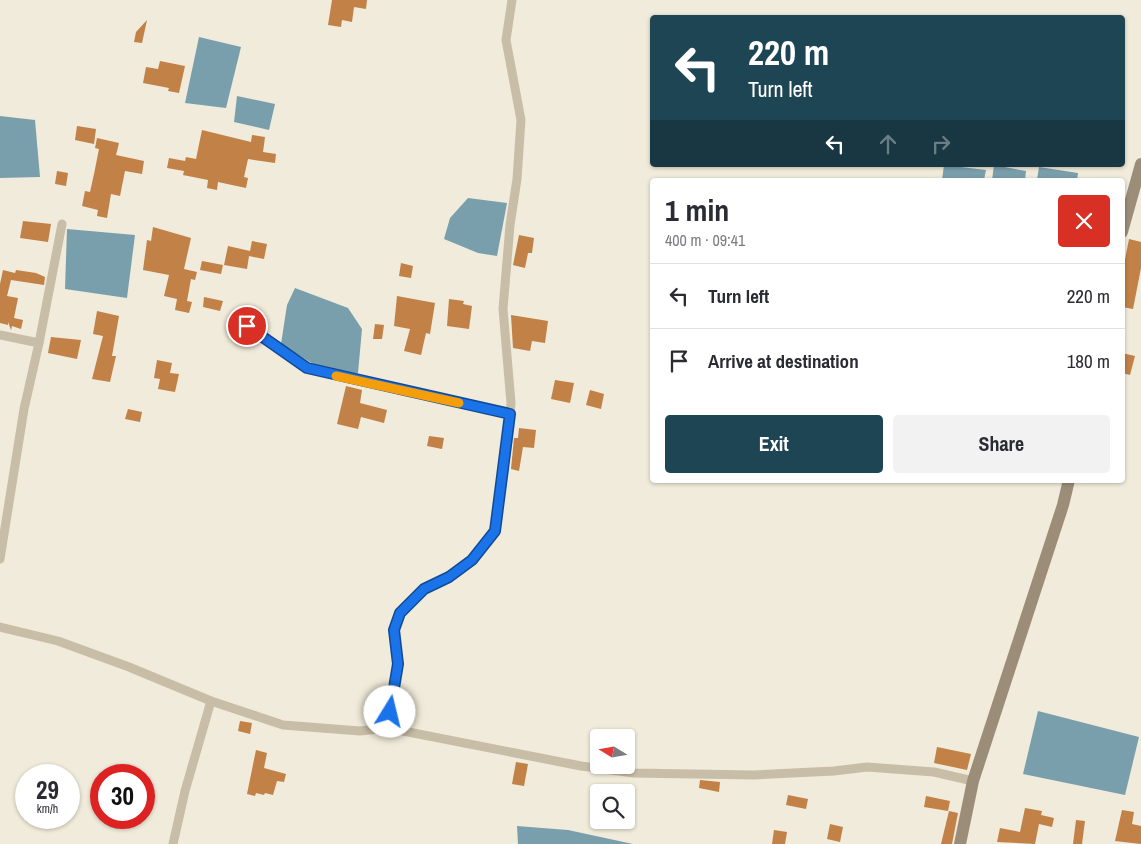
<!DOCTYPE html>
<html lang="en">
<head>
<meta charset="utf-8">
<style>
	body { margin:0; font-family:"Archivo Narrow",sans-serif; background:#f2f2f3; color:#2b2b33; height:100vh; display:flex; flex-direction:column; font-size:19px; white-space:nowrap }
	* { box-sizing:border-box; margin:0 }
	p { font-size:16px; color:#7c7c81 }
	.icon { flex:none; width:28px; height:28px; fill:none; stroke:currentColor; stroke-width:2; stroke-linecap:round; stroke-linejoin:round }
	.map { position:relative; flex:1; overflow:hidden }
	.side { position:absolute; left:650px; top:178px; width:475px; height:305px; display:flex; flex-direction:column; background:#fff; border-radius:5px; box-shadow:0 1px 4px #0004 }
	.side>* { flex:none }
	.banner { position:absolute; left:650px; top:15px; width:475px; height:152px; border-radius:5px; box-shadow:0 1px 4px #0004; background:#1e4554; color:#fff; overflow:hidden }
	.needle { width:32px; rotate:281deg }
	.fabs { position:absolute; left:590px; top:729px; display:grid; gap:10px }
	.fabs a { display:grid; place-items:center; width:45px; height:45px; border-radius:5px; background:#fff; box-shadow:0 1px 4px #0004; font-size:25px }
	.speed { position:absolute; left:15px; top:764px; display:flex; gap:10px; font-size:25px; font-weight:700; text-align:center }
	.speed>* { display:grid; place-content:center; width:65px; height:65px; border-radius:50%; background:#fff; box-shadow:0 1px 4px #0004; line-height:1 }
	.speed small { font-size:12px; font-weight:400 }
	.speed .limit { border:8px solid #d22; background:#fff; color:#111 }
	.pin { position:absolute; display:grid; place-items:center; width:42px; height:42px; color:#fff; margin:-21px; border:2px solid #fff; border-radius:50%; box-shadow:0 1px 5px #0007 }
	.me { position:absolute; width:55px; margin:-28px; rotate:9deg; stroke-linejoin:round; filter:drop-shadow(0 0 4px #0008) }
	.turn { display:flex; align-items:center; gap:18px; height:105px; padding:0 15px; font-size:22px }
	.turn .icon { width:65px; height:65px; stroke-width:2.5 }
	.turn b { display:block; font-size:35px; line-height:42px }
	.lanes { display:flex; align-items:center; height:48px; padding:0 15px; background:#0003; justify-content:center; gap:25px; direction:ltr }
	.lanes .off { opacity:.35 }
	.round { display:grid; place-items:center; flex:none; width:52px; height:52px; border-radius:5px; background:#f2f2f3 }
	.headline { display:flex; align-items:center; justify-content:space-between; height:85px; padding:0 15px }
	h1 { font-size:30px; font-weight:800; line-height:38px }
	.action { display:flex; gap:10px; margin-top:auto; padding:10px 15px }
	.action a { flex:1; height:58px; border-radius:5px; background:#1e4554; color:#fff; font-size:20px; font-weight:800; line-height:58px; text-align:center }
	.action a+a { background:#f2f2f3; color:#2b2b33 }
	ul { padding:0; list-style:none }
	li { display:flex; align-items:center; gap:15px; height:65px; padding:0 15px; border-top:1px solid #e1e1e2 }
	li div { flex:1 }
	li b { display:block; font-size:19px }
	li em { font-style:normal }
	.map>svg:first-child { display:block }
	.water { fill:#7a9fac }
	.building { fill:#c18147 }
	.lines { fill:none; stroke-linecap:round; stroke-linejoin:round }
	.street { stroke:#c8bea7; stroke-width:9 }
	.secondary { stroke:#9c8d78; stroke-width:12 }
	.route-casing { stroke:#114b97; stroke-width:12 }
	.route { stroke:#1a73e8; stroke-width:9 }
	.slow { stroke:#f59e0b; stroke-width:9 }
</style>
</head>
<body>
<div class="map">
<svg width="1141" height="844" viewBox="0 0 1141 844">
	<rect width="100%" height="100%" fill="#f0ebda"/>
	<g class="water">
		<polygon points="199,37 241,47 226,108 185,103"/>
		<polygon points="237,96 275,104 269,130 234,122"/>
		<polygon points="0,116 35,120 40,177 0,178"/>
		<polygon points="944,165 986,170 984,180 942,180"/>
		<polygon points="994,165 1026,171 1025,180 992,180"/>
		<polygon points="1039,167 1078,173 1077,180 1037,180"/>
		<polygon points="468,198 507,203 497,256 478,253 444,239 450,218"/>
		<polygon points="67,229 135,235 127,298 65,289"/>
		<polygon points="295,288 348,308 362,329 358,373 326,372 281,344 287,305"/>
		<polygon points="1038,711 1139,737 1125,795 1023,774"/>
		<polygon points="517,826 568,830 633,844 518,844"/>
	</g>
	<g class="building">
		<polygon points="332,0 367,0 366,9 354,7 352,22 342,20 341,27 328,25"/>
		<polygon points="147,20 142,43 134,42 136,32"/>
		<polygon points="160,61 185,66 179,93 168,91 169,88 143,83 146,67 158,69"/>
		<polygon points="77,126 96,129 94,144 75,140"/>
		<polygon points="202,130 251,142 252,135 265,137 263,152 276,154 275,163 248,159 244,177 248,178 246,188 218,182 217,190 207,188 208,180 183,175 184,171 167,168 169,158 185,161 186,157 196,159"/>
		<polygon points="97,138 119,143 116,155 144,161 142,174 125,171 120,196 111,194 107,218 97,216 98,210 82,206 85,191 90,192 94,174 99,149 95,148"/>
		<polygon points="57,171 68,173 66,186 55,184"/>
		<polygon points="23,221 51,224 48,242 20,238"/>
		<polygon points="153,227 191,238 184,269 197,272 195,280 191,279 187,301 192,302 189,313 175,310 177,299 164,296 169,275 143,270 147,240 151,241"/>
		<polygon points="519,235 534,238 532,253 528,253 525,268 513,265"/>
		<polygon points="1129,239 1141,242 1141,268 1133,309 1122,307 1122,275"/>
		<polygon points="252,241 267,244 264,259 249,256 247,269 224,265 228,246 250,251"/>
		<polygon points="202,261 223,265 221,274 200,270"/>
		<polygon points="401,263 413,266 411,278 399,276"/>
		<polygon points="3,270 15,273 16,270 36,273 45,277 44,285 11,280 7,296 18,298 14,318 23,320 21,329 12,326 11,330 8,322 8,325 0,323 0,284"/>
		<polygon points="397,296 435,303 430,334 426,333 421,355 404,351 410,329 394,326"/>
		<polygon points="204,297 223,301 220,311 203,307"/>
		<polygon points="449,299 464,301 463,304 472,306 469,329 447,326"/>
		<polygon points="97,311 119,316 112,356 116,356 110,382 92,379 103,336 93,334"/>
		<polygon points="511,315 548,321 545,343 532,341 530,351 513,348"/>
		<polygon points="375,324 384,325 382,339 373,339"/>
		<polygon points="51,337 81,340 77,359 48,353"/>
		<polygon points="1122,353 1135,356 1130,375 1122,373"/>
		<polygon points="157,360 172,363 170,373 179,374 175,392 158,389 160,379 154,378"/>
		<polygon points="555,380 574,383 570,403 551,399"/>
		<polygon points="346,386 362,390 360,403 387,410 384,423 361,417 358,429 337,424"/>
		<polygon points="590,390 604,394 601,409 586,405"/>
		<polygon points="128,409 142,412 140,422 125,419"/>
		<polygon points="519,428 536,430 534,448 523,447 519,471 511,469 514,438 518,438"/>
		<polygon points="429,436 444,438 442,449 427,446"/>
		<polygon points="240,721 252,723 250,734 238,731"/>
		<polygon points="937,747 971,754 967,770 934,763"/>
		<polygon points="256,750 267,753 264,768 286,774 284,782 277,781 273,795 265,793 264,795 256,793 255,796 247,794"/>
		<polygon points="516,762 528,764 524,786 512,784"/>
		<polygon points="700,780 720,782 719,792 699,788"/>
		<polygon points="788,795 808,799 806,809 786,805"/>
		<polygon points="926,796 950,801 948,811 924,807"/>
		<polygon points="1025,808 1042,811 1041,815 1054,818 1052,827 1039,824 1035,844 997,842 1000,828 1020,832"/>
		<polygon points="1122,810 1134,812 1132,824 1141,826 1141,844 1115,841"/>
		<polygon points="949,811 958,813 952,844 941,844"/>
		<polygon points="1076,820 1085,821 1082,844 1073,844"/>
		<polygon points="830,824 843,827 840,842 827,839"/>
		<polygon points="774,830 787,832 785,844 772,844"/>
	</g>
	<g class="lines">
		<g class="street">
			<polyline points="247,326 307,368 510,414"/>
			<polyline points="0,335 39,343 24,409 0,559"/>
			<polyline points="39,343 62,224"/>
			<polyline points="0,627 58,641 129,667 211,701 283,725 360,731 388,728 398,664 394,630 400,613 424,589 449,577 472,560 495,531 508,440 511,403 503,309 510,225 517,179 521,120 506,40 512,0"/>
			<polyline points="388,728 581,766 634,773 754,775 834,771 867,767 934,772 973,781"/>
			<polyline points="173,844 185,791 211,701"/>
		</g>
		<g class="secondary">
			<polyline points="1122,232 1141,164"/>
			<polyline points="960,844 973,781 1063,505 1069,480"/>
		</g>
	</g>
	<g class="lines">
		<defs>
			<polyline id="route" points="247,326 307,368 510,414 495,531 472,560 449,577 424,589 400,613 394,630 398,664 390,712"/>
		</defs>
		<use href="#route" class="route-casing"/>
		<use href="#route" class="route"/>
		<polyline class="slow" points="336,376 459,403"/>
	</g>
</svg>
<div class="fabs">
<a><svg class="needle" viewBox="-14 -14 28 28"><path d="M0-13l5 13h-10z" fill="#e53935"/><path d="M0 13l5-13h-10z" fill="#7c7c81"/></svg></a>
<a><svg class="icon" aria-label="search" viewBox="0 0 24 24"><circle cx="10" cy="10" r="6"/><path d="M15 15l6 6"/></svg></a>
</div>
<div class="speed"><div>29<small>km/h</small></div><div class="limit">30</div></div>
<div class="pin" style="left:247px;top:326px;background:#d93025"><svg class="icon" aria-label="arrive" viewBox="0 0 24 24"><path d="M6 21V4h12l-3 4 3 4H6"/></svg></div>
<svg class="me" style="left:390px;top:712px" viewBox="-20 -20 40 40"><circle r="19" fill="#fff"/><path d="M0-13L10 11 0 6-10 11z" fill="#1a73e8"/></svg>
<div class="banner">
<div class="turn"><svg class="icon" aria-label="left" viewBox="0 0 24 24"><path d="M17 20v-9H6M10 6l-5 5 5 5"/></svg><div><b>220 m</b>Turn left</div></div>
<div class="lanes"><svg class="icon" aria-label="left" viewBox="0 0 24 24"><path d="M17 20v-9H6M10 6l-5 5 5 5"/></svg><svg class="icon off" aria-label="ahead" viewBox="0 0 24 24"><path d="M12 20V5M6 11l6-6 6 6"/></svg><svg class="icon off" aria-label="right" viewBox="0 0 24 24"><path d="M7 20v-9h11M14 6l5 5-5 5"/></svg></div>
</div>
<section class="side">
<div class="headline"><div><h1>1 min</h1><p>400 m · 09:41</p></div><a class="round" style="background:#d93025;color:#fff"><svg class="icon" aria-label="close" viewBox="0 0 24 24"><path d="M6 6l12 12M18 6L6 18"/></svg></a></div>
<ul>
<li><svg class="icon" aria-label="left" viewBox="0 0 24 24"><path d="M17 20v-9H6M10 6l-5 5 5 5"/></svg><div><b>Turn left</b></div><em>220 m</em></li>
<li><svg class="icon" aria-label="arrive" viewBox="0 0 24 24"><path d="M6 21V4h12l-3 4 3 4H6"/></svg><div><b>Arrive at destination</b></div><em>180 m</em></li>
</ul>
<div class="action"><a>Exit</a><a>Share</a></div>
</section>
</div>
</body>
</html>
